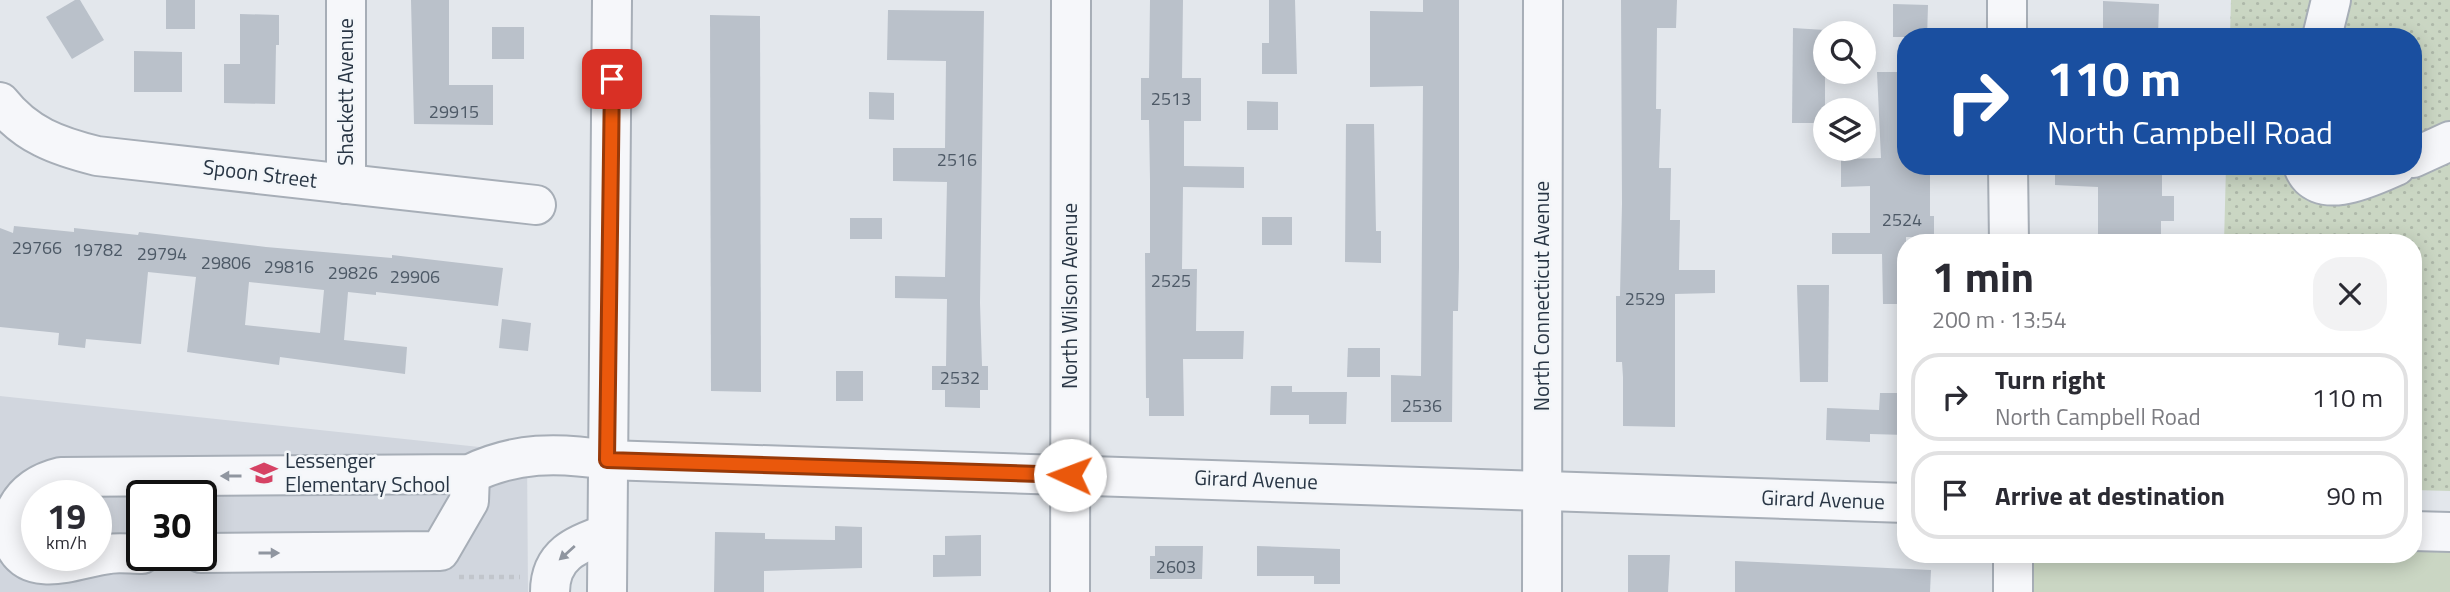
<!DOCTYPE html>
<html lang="en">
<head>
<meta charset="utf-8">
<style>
	body { margin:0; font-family:"Titillium Web",sans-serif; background:#f2f2f3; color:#2b2b33; height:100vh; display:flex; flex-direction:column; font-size:26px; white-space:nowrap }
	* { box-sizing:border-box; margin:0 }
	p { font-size:23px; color:#7c7c81 }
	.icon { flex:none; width:38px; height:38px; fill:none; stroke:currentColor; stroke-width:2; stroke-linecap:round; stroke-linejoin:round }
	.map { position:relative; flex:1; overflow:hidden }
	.details { position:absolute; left:1897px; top:234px; width:525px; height:329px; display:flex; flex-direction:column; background:#fff; border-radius:28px; box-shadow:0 4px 18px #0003 }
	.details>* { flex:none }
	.top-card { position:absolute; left:1897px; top:28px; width:525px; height:147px; border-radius:28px; box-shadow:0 4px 18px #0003; background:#1a4fa0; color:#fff; overflow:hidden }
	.controls { position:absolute; left:1813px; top:21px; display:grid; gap:14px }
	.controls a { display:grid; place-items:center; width:63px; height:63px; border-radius:50%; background:#fff; box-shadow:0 4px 18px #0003; font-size:35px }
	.speed { position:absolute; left:21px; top:480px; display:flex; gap:14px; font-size:35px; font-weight:700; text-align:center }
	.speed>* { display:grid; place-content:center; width:91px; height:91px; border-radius:50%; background:#fff; box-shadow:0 4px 18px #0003; line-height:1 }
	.speed small { font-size:18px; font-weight:400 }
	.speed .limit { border:4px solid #111; border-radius:10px; background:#fff; color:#111 }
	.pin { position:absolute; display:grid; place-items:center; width:60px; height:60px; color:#fff; margin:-30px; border-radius:14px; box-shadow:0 4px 10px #0006 }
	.me { position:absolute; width:77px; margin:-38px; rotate:272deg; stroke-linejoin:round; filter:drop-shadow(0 0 5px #0008) }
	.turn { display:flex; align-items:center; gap:24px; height:147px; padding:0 35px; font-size:32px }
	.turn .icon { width:91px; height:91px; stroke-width:2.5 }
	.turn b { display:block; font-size:49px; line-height:60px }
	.round { display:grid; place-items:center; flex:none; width:74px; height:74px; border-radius:28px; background:#f2f2f3 }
	.summary { display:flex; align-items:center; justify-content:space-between; height:119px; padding:0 35px }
	h1 { font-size:42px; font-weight:700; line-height:52px }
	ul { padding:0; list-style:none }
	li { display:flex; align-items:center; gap:21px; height:88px; margin:0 14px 10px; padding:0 21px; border:4px solid #e1e1e2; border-radius:28px }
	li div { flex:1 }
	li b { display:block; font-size:26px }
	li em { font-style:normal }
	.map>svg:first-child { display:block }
	.built { fill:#d1d6de; fill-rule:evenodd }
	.grass { fill:url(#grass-dots) }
	.park { fill:#cad6c3 }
	.building { fill:#bac1ca; fill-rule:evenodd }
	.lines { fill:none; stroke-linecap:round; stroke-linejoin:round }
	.minor-casing { stroke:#a7aeb7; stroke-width:42 }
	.path { stroke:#c1c5cb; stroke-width:4.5; stroke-dasharray:5 5; stroke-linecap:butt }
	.minor { stroke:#f6f7fa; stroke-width:38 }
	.oneway { fill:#9096a0 }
	.route-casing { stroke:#983908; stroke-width:18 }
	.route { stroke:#ea580c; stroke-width:12 }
	.labels { text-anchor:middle; stroke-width:5; stroke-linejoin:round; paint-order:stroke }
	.number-label { font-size:18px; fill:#4d5966 }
	.street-label { font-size:21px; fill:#293645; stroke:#f3f6f9 }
	.poi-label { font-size:21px; fill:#293645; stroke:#f3f6f9; text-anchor:start }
</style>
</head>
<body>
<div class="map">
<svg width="2450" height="592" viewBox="0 0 2450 592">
	<defs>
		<pattern id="grass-dots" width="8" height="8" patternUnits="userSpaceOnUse" patternTransform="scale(1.75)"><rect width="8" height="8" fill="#cad6c3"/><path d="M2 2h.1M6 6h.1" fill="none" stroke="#aeb8a9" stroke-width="1.8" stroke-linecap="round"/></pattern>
	</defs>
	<rect width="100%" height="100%" fill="#e3e7ec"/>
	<path class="built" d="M 0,396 L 527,452 L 528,592 L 0,592 ZM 37,495 L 96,495 L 96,555 L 37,555 ZM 142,495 L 201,495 L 201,555 L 142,555 Z"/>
	<polygon class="grass" points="2231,0 2450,0 2450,491 2413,490 2413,243 2224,243 2226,166 2413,166 2413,37 2230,37"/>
	<polygon class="park" points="2413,540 2450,541 2450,592 2024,592 2023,555 2413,555"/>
	<g class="building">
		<polygon points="75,0 80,0 104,40 72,59 46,17"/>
		<rect x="166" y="0" width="29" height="29"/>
		<polygon points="411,0 449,0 449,85 493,85 493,125 414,124"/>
		<polygon points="1150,0 1183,0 1182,78 1201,78 1201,121 1184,121 1184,166 1244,167 1244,188 1183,187 1182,269 1197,269 1196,331 1244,331 1243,359 1183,359 1184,416 1149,416 1149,398 1146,398 1145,253 1150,253 1150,180 1149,120 1141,120 1141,78 1149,78"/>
		<polygon points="1269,0 1295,0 1297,74 1262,74 1262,43 1269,43"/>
		<polygon points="1423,0 1459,0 1459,267 1458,311 1453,311 1452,422 1391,422 1391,375 1421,376 1423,86 1370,87 1370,11 1423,12"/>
		<polygon points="1621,0 1677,0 1676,28 1657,28 1656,109 1661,109 1659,168 1671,168 1670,220 1680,220 1679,270 1715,270 1715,293 1675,294 1675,427 1623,426 1623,377 1622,362 1616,362 1616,296 1620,296 1622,204"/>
		<polygon points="2103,1 2159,4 2158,37 2103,37"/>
		<polygon points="1893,4 1928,5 1927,37 1893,37"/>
		<polygon points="888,10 984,11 980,303 982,366 988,366 988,390 980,390 980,408 945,407 945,390 932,390 932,366 946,366 947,299 895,298 895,276 945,277 947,182 893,181 893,148 945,148 946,61 887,60"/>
		<polygon points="240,14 279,15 279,45 276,45 275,104 224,103 224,64 240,64"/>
		<polygon points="710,15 760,16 761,392 711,391"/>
		<rect x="492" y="27" width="32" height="32"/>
		<polygon points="1793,28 1825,30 1825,123 1792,123"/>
		<polygon points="134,51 182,52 182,92 134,92"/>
		<polygon points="1877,72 1906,72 1906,166 1930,166 1930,216 1934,216 1934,237 1906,237 1906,304 1883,304 1882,254 1832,254 1832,233 1870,233 1870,186 1841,187 1841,159 1881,158"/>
		<polygon points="869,92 894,93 894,120 869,119"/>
		<polygon points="1247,101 1278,102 1278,130 1247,130"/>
		<polygon points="1346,124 1374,124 1376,231 1381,231 1381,263 1345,262"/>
		<polygon points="2055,166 2162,166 2162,196 2174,196 2174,221 2161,221 2161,243 2098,243 2098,187 2055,185"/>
		<rect x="1262" y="217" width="30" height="28"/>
		<rect x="850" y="218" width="32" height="21"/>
		<path d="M 14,226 L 74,232 L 74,228 L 138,235 L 139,232 L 266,247 L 392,258 L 392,255 L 503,268 L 498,306 L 376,292 L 376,295 L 348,292 L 344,340 L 407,347 L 405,374 L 280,357 L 279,365 L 187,352 L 196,277 L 148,272 L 141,344 L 86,339 L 85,348 L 58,345 L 59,333 L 0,327 L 0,228 L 13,233 ZM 249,282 L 324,290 L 320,333 L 245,325 Z"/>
		<polygon points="1797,285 1829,285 1828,382 1800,382"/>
		<polygon points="502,319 531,323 528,351 499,348"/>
		<polygon points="1348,348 1380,348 1380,377 1347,377"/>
		<rect x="836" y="371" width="27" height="30"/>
		<polygon points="1271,386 1292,386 1292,392 1347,392 1346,424 1309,424 1309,415 1270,415"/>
		<polygon points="1880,393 1906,393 1906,435 1870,434 1870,442 1826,440 1827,408 1879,410"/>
		<polygon points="835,526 862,527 862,568 764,571 764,592 714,592 715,532 765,533 765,539 835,540"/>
		<polygon points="981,535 981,576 933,577 933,555 945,555 945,536"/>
		<polygon points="1155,546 1203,546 1202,579 1150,579 1150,556 1155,556"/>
		<polygon points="1257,546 1340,549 1340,584 1314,584 1314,576 1257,576"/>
		<polygon points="1628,555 1670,555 1668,592 1628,592"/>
		<polygon points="1735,561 1931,570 1930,592 1735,592"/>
	</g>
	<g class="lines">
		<defs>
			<g id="minor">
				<polyline points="2007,37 2007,0"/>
				<polyline points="2322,37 2331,0"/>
				<path d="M 0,102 C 26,135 57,146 97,156 L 536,205"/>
				<polyline points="2413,158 2450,141"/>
				<polyline points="2008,166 2009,243"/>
				<path d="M 2303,166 C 2317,204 2371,177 2396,166"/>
				<polyline points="346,184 346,0"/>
				<polyline points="2413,531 2450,532"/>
				<polyline points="201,553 440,551 469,501 470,474"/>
				<path d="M 142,554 C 131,554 119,552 109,554 C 80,557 31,581 14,544 C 9,534 10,522 15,512 C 24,492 40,482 61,477 L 470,474 C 515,452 558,452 607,460 L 1906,503"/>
				<polyline points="2013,555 2013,592"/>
				<path d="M 550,592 C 550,555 576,544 607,534"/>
				<polyline points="607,592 612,0"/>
				<polyline points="1070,592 1071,0"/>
				<polyline points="1542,592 1543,0"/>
			</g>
		</defs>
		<use href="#minor" class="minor-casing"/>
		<polyline class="path" points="459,577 520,577"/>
		<use href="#minor" class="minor"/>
	</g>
	<defs><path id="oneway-solid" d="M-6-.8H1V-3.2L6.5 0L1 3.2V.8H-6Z" transform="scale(1.75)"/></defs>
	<g class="oneway">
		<use href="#oneway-solid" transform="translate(231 476) rotate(180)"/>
		<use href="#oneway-solid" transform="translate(269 553)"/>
		<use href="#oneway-solid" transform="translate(567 553) rotate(138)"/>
	</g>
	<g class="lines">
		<defs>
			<polyline id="route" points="612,79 607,460 1070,475"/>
		</defs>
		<use href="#route" class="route-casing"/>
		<use href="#route" class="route"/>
	</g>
	<defs>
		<symbol id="school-bare" viewBox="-9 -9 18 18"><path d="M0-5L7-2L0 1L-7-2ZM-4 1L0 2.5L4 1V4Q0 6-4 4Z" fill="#d64264" stroke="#f3f6f9" stroke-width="2.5" paint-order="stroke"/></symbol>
	</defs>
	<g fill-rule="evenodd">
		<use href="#school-bare" x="245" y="454" width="38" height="38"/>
	</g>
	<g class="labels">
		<g class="number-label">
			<text x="1171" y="105">2513</text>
			<text x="454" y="118">29915</text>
			<text x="957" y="166">2516</text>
			<text x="1902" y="226">2524</text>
			<text x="37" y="254">29766</text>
			<text x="98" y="256">19782</text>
			<text x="162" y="260">29794</text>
			<text x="226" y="269">29806</text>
			<text x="289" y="273">29816</text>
			<text x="353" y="279">29826</text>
			<text x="415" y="283">29906</text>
			<text x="1171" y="287">2525</text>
			<text x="1645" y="305">2529</text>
			<text x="960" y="384">2532</text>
			<text x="1422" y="412">2536</text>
			<text x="1176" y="573">2603</text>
		</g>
		<g class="street-label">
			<text transform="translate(346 92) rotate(-90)" y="7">Shackett Avenue</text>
			<text transform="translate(260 174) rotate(7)" y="7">Spoon Street</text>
			<text transform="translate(1070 296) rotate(-90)" y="7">North Wilson Avenue</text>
			<text transform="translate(1542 296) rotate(-90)" y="7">North Connecticut Avenue</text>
			<text transform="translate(1256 480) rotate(2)" y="7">Girard Avenue</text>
			<text transform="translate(1823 500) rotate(2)" y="7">Girard Avenue</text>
		</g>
		<g class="poi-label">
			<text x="285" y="468">Lessenger<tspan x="285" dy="24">Elementary School</tspan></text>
		</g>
	</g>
</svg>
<div class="controls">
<a><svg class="icon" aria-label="search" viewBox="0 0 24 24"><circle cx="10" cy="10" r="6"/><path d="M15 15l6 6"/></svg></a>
<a><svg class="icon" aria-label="layers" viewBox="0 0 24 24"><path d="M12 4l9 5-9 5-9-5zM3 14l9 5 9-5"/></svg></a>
</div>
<div class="speed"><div>19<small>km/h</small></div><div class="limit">30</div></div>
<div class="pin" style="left:612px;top:79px;background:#d93025"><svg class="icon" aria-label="arrive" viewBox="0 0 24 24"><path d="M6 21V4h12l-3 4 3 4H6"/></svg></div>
<svg class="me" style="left:1070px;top:475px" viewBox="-20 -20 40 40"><circle r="19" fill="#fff"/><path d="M0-13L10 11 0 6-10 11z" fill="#ea580c"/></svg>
<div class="top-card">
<div class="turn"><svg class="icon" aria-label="right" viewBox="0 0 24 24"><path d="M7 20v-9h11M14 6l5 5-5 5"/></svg><div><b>110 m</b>North Campbell Road</div></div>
</div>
<section class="details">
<div class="summary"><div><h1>1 min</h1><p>200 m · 13:54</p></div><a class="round"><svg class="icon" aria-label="close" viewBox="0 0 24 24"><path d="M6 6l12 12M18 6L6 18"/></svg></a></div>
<ul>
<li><svg class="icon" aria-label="right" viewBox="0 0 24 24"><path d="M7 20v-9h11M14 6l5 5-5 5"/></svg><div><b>Turn right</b><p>North Campbell Road</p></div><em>110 m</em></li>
<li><svg class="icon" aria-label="arrive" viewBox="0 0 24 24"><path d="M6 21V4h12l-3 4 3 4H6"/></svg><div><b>Arrive at destination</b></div><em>90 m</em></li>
</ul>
</section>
</div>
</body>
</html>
